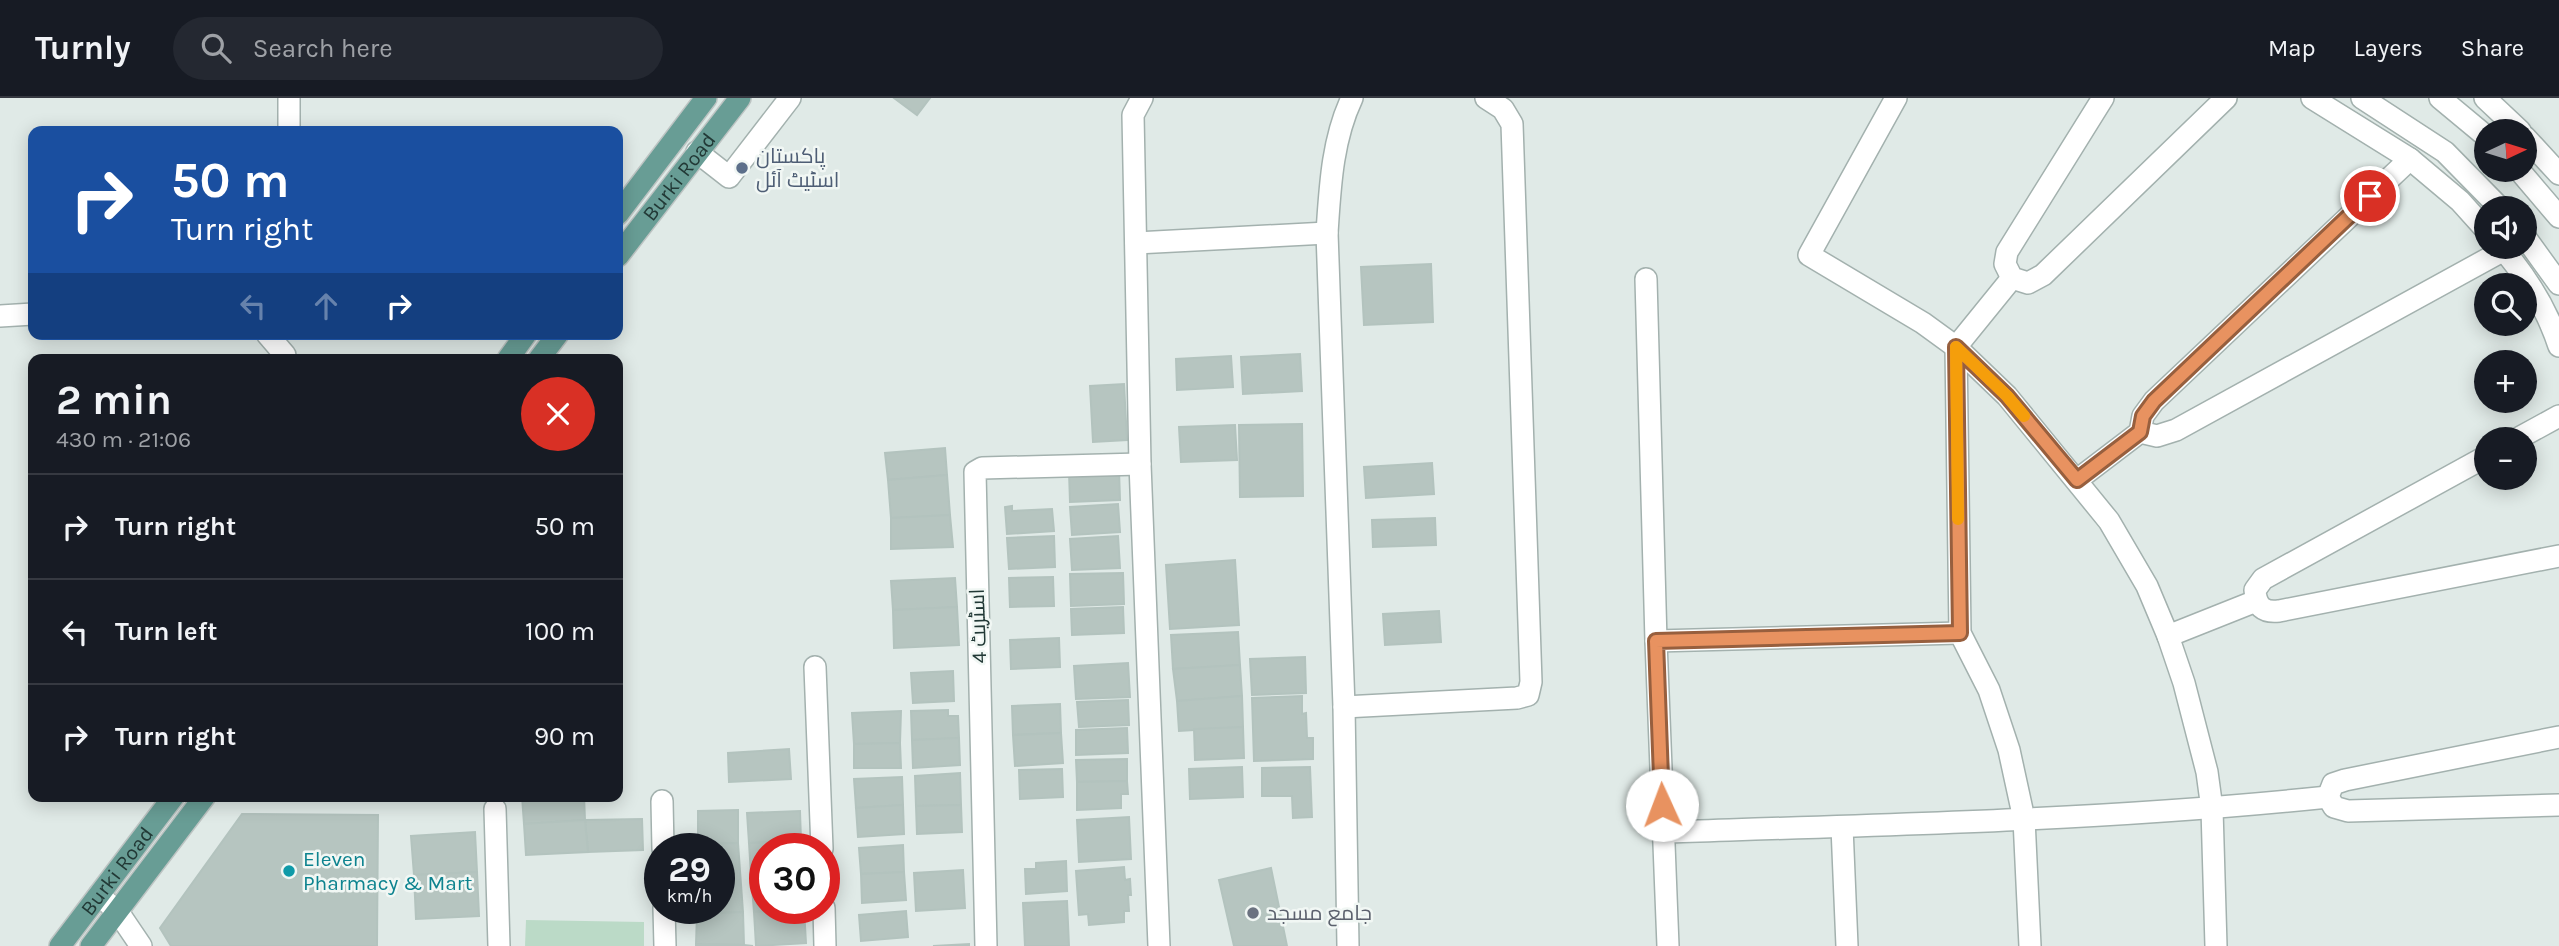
<!DOCTYPE html>
<html lang="en">
<head>
<meta charset="utf-8">
<style>
	body { margin:0; font-family:Karla,Cairo,sans-serif; background:#242831; color:#f1f3f6; height:100vh; display:flex; flex-direction:column; font-size:26px; white-space:nowrap }
	* { box-sizing:border-box; margin:0 }
	p { font-size:23px; color:#9ea1a6 }
	.icon { flex:none; width:38px; height:38px; fill:none; stroke:currentColor; stroke-width:2; stroke-linecap:round; stroke-linejoin:round }
	.map { position:relative; flex:1; overflow:hidden }
	.drawer { position:absolute; left:28px; top:256px; width:595px; height:448px; display:flex; flex-direction:column; background:#171b24; border-radius:14px; box-shadow:0 4px 18px #0003 }
	.drawer>* { flex:none }
	.hud { position:absolute; left:28px; top:28px; width:595px; height:214px; border-radius:14px; box-shadow:0 4px 18px #0003; background:#1a4fa0; color:#fff; overflow:hidden }
	.needle { width:46px; rotate:86deg }
	.fabs { position:absolute; left:2474px; top:21px; display:grid; gap:14px }
	.fabs a { display:grid; place-items:center; width:63px; height:63px; border-radius:50%; background:#171b24; box-shadow:0 4px 18px #0003; font-size:35px }
	.speed { position:absolute; left:644px; top:735px; display:flex; gap:14px; font-size:35px; font-weight:700; text-align:center }
	.speed>* { display:grid; place-content:center; width:91px; height:91px; border-radius:50%; background:#171b24; box-shadow:0 4px 18px #0003; line-height:1 }
	.speed small { font-size:18px; font-weight:400 }
	.speed .limit { border:10px solid #d22; background:#fff; color:#111 }
	.pin { position:absolute; display:grid; place-items:center; width:60px; height:60px; color:#fff; margin:-30px; border:4px solid #fff; border-radius:50%; box-shadow:0 2px 7px #0007 }
	.me { position:absolute; width:77px; margin:-38px; rotate:358deg; stroke-linejoin:round; filter:drop-shadow(0 0 5px #0008) }
	.turn { display:flex; align-items:center; gap:24px; height:147px; padding:0 28px; font-size:32px }
	.turn .icon { width:91px; height:91px; stroke-width:2.5 }
	.turn b { display:block; font-size:49px; line-height:60px }
	.lanes { display:flex; align-items:center; height:66px; padding:0 28px; background:#0003; justify-content:center; gap:35px; direction:ltr }
	.lanes .off { opacity:.35 }
	.round { display:grid; place-items:center; flex:none; width:74px; height:74px; border-radius:37px; background:#242831 }
	.overview { display:flex; align-items:center; justify-content:space-between; height:119px; padding:0 28px }
	h1 { font-size:42px; font-weight:700; line-height:52px }
	ul { padding:0; list-style:none }
	li { display:flex; align-items:center; gap:21px; height:105px; padding:0 28px; border-top:2px solid #363941 }
	li div { flex:1 }
	li b { display:block; font-size:26px }
	li em { font-style:normal }
	header { display:flex; align-items:center; gap:42px; box-sizing:border-box; height:98px; padding:0 35px; background:#171b24; border-bottom:2px solid #363941 }
	header strong { font-size:33px }
	nav { display:flex; gap:38px; margin-inline-start:auto; font-size:24px }
	.search { width:490px; height:63px; background:#242831; display:flex; align-items:center; gap:18px; box-sizing:border-box; padding:0 24px; border-radius:38px; color:#9ea1a6; font-size:26px }
	.map>svg:first-child { display:block }
	.green { fill:#bbdac7 }
	.building { fill:#b6c5c0; stroke:#b3c3be; stroke-width:2 }
	.lines { fill:none; stroke-linecap:round; stroke-linejoin:round }
	.minor-casing { stroke:#a3b1ae; stroke-width:24 }
	.major-casing { stroke:#bdc4c3; stroke-width:24 }
	.minor { stroke:#fff; stroke-width:21 }
	.major { stroke:#689d95; stroke-width:21 }
	.route-casing { stroke:#975f3e; stroke-width:18 }
	.route { stroke:#e89260; stroke-width:12 }
	.slow { stroke:#f59e0b; stroke-width:12 }
	.service-dot { fill:#5c6f8a; stroke:#f1f7f4; stroke-width:2.5 }
	.culture-dot { fill:#0f9aa8; stroke:#f1f7f4; stroke-width:2.5 }
	.worship-dot { fill:#6b7280; stroke:#f1f7f4; stroke-width:2.5 }
	.labels { text-anchor:middle; stroke-width:5; stroke-linejoin:round; paint-order:stroke }
	.service-label { font-size:21px; fill:#4e5e75; stroke:#f1f7f4; text-anchor:start }
	.street-label { font-size:21px; fill:#223936; stroke:#f1f7f4 }
	.culture-label { font-size:21px; fill:#0d838f; stroke:#f1f7f4; text-anchor:start }
	.worship-label { font-size:21px; fill:#5b616d; stroke:#f1f7f4; text-anchor:start }
</style>
</head>
<body>
<header>
<strong>Turnly</strong>
<div class="search"><svg class="icon" aria-label="search" viewBox="0 0 24 24"><circle cx="10" cy="10" r="6"/><path d="M15 15l6 6"/></svg>Search here</div>
<nav><a>Map</a><a>Layers</a><a>Share</a></nav>
</header>
<div class="map">
<svg width="2559" height="848" viewBox="0 0 2559 848">
	<rect width="100%" height="100%" fill="#e0eae7"/>
	<polygon class="green" points="526,822 644,824 644,848 525,848"/>
	<g class="building">
		<polygon points="894,0 930,0 917,17"/>
		<polygon points="1431,166 1433,224 1364,227 1361,169"/>
		<polygon points="1300,256 1302,293 1243,296 1241,259"/>
		<polygon points="1231,258 1233,289 1177,292 1176,261"/>
		<polygon points="1124,286 1127,342 1093,344 1090,288"/>
		<polygon points="1302,326 1303,398 1240,399 1239,327"/>
		<polygon points="1235,327 1237,362 1181,364 1179,329"/>
		<polygon points="945,350 947,377 888,382 885,355"/>
		<polygon points="1432,365 1434,396 1366,400 1364,369"/>
		<polygon points="1119,372 1120,402 1070,404 1069,374"/>
		<polygon points="947,377 950,417 891,420 888,382"/>
		<polygon points="1118,406 1120,434 1072,437 1070,409"/>
		<polygon points="1012,408 1012,413 1052,411 1054,433 1007,436 1005,409"/>
		<polygon points="950,417 953,449 891,451 891,420"/>
		<polygon points="1435,420 1436,447 1373,449 1372,422"/>
		<polygon points="1054,438 1055,469 1009,471 1007,440"/>
		<polygon points="1118,438 1120,470 1072,472 1070,441"/>
		<polygon points="1235,462 1239,527 1170,531 1166,467"/>
		<polygon points="1123,475 1124,506 1071,508 1070,476"/>
		<polygon points="1053,479 1054,508 1010,509 1009,480"/>
		<polygon points="955,480 957,509 893,512 891,483"/>
		<polygon points="957,509 959,547 894,550 893,512"/>
		<polygon points="1123,509 1124,535 1072,537 1071,511"/>
		<polygon points="1439,513 1441,544 1385,547 1383,516"/>
		<polygon points="1238,534 1240,567 1173,571 1171,537"/>
		<polygon points="1059,540 1060,569 1011,571 1010,542"/>
		<polygon points="1305,559 1306,595 1252,597 1250,561"/>
		<polygon points="1128,565 1130,599 1076,601 1074,568"/>
		<polygon points="1240,567 1242,598 1177,603 1173,571"/>
		<polygon points="953,573 954,603 913,605 911,575"/>
		<polygon points="1242,598 1243,629 1179,633 1177,603"/>
		<polygon points="1302,598 1302,616 1306,615 1307,640 1313,640 1313,661 1254,663 1252,600"/>
		<polygon points="1128,602 1129,627 1079,629 1077,604"/>
		<polygon points="1060,606 1061,635 1013,637 1012,608"/>
		<polygon points="948,612 948,618 958,618 959,640 912,642 911,613"/>
		<polygon points="901,613 900,645 854,646 852,615"/>
		<polygon points="1243,629 1244,660 1195,662 1194,631"/>
		<polygon points="1127,630 1128,655 1076,657 1076,632"/>
		<polygon points="1061,635 1063,665 1015,668 1013,637"/>
		<polygon points="959,640 960,667 913,670 912,642"/>
		<polygon points="900,645 901,670 854,670 854,646"/>
		<polygon points="789,651 791,681 729,684 728,655"/>
		<polygon points="1127,661 1127,683 1077,684 1076,662"/>
		<polygon points="1242,669 1243,699 1190,701 1189,671"/>
		<polygon points="1310,669 1312,719 1293,720 1292,698 1262,698 1262,670"/>
		<polygon points="1062,671 1063,699 1020,701 1019,672"/>
		<polygon points="960,675 961,707 916,708 915,678"/>
		<polygon points="902,679 903,707 856,710 854,681"/>
		<polygon points="1127,683 1128,696 1121,696 1121,710 1077,712 1077,684"/>
		<polygon points="522,698 584,698 585,722 524,726"/>
		<polygon points="903,707 904,736 858,739 856,710"/>
		<polygon points="961,707 962,734 917,736 916,708"/>
		<polygon points="738,712 738,745 698,746 698,713"/>
		<polygon points="800,713 801,743 749,745 747,715"/>
		<polygon points="242,716 378,717 377,848 171,848 160,830"/>
		<polygon points="1129,719 1131,761 1079,764 1077,722"/>
		<polygon points="642,721 643,752 588,754 585,722"/>
		<polygon points="585,722 588,754 526,757 524,726"/>
		<polygon points="475,734 477,774 414,777 411,738"/>
		<polygon points="801,743 801,751 765,751 765,776 751,777 749,745"/>
		<polygon points="738,745 743,814 697,816 697,810 719,810 719,751 698,751 698,746"/>
		<polygon points="903,747 904,774 861,776 859,750"/>
		<polygon points="1066,763 1067,793 1026,796 1025,771 1036,771 1036,765"/>
		<polygon points="1124,769 1125,782 1130,781 1131,797 1128,797 1129,813 1124,813 1124,824 1089,827 1088,816 1079,817 1076,773"/>
		<polygon points="1271,770 1287,848 1234,848 1219,782"/>
		<polygon points="963,772 965,810 916,813 914,775"/>
		<polygon points="477,774 479,818 416,821 414,777"/>
		<polygon points="904,774 906,802 862,805 861,776"/>
		<polygon points="765,776 765,810 804,811 754,814 751,777"/>
		<polygon points="1067,803 1069,848 1025,848 1023,805"/>
		<polygon points="804,811 806,845 756,848 754,814"/>
		<polygon points="906,813 908,839 861,843 859,817"/>
		<polygon points="743,814 744,847 696,846 697,816"/>
		<polygon points="696,846 744,847 753,848 696,848"/>
		<polygon points="969,846 969,848 933,848"/>
	</g>
	<g class="lines">
		<defs>
			<g id="minor">
				<polyline points="289,0 289,33"/>
				<polyline points="1142,0 1133,17 1140,366 1159,848"/>
				<polyline points="1896,0 1809,157 1923,225 1956,249 2007,298 2109,423 2147,488 2168,538 2184,585 2207,674 2212,711 2216,848"/>
				<polyline points="2103,0 2007,154 2005,166 2012,180 2028,185 2043,177 2226,0"/>
				<polyline points="2312,0 2410,61 2460,103 2487,133"/>
				<polyline points="2362,0 2445,54 2500,110"/>
				<polyline points="2440,0 2487,39"/>
				<polyline points="2485,0 2520,33"/>
				<polyline points="2525,39 2559,76"/>
				<polyline points="697,54 729,79 790,0"/>
				<polyline points="2519,72 2559,119"/>
				<polyline points="2525,139 2559,186"/>
				<polyline points="1136,145 1327,135"/>
				<path d="M 2501,149 C 2526,178 2547,211 2559,248"/>
				<polyline points="2012,180 1956,249 1960,535 1989,592 2009,652 2024,721 2030,848"/>
				<polyline points="1646,181 1656,543 1668,848"/>
				<polyline points="0,218 33,216"/>
				<polyline points="267,236 285,257"/>
				<polyline points="2140,334 2157,338 2176,332 2504,152"/>
				<polyline points="2517,341 2559,318"/>
				<path d="M 2487,358 L 2263,481 L 2255,492 C 2256,508 2263,515 2279,513 L 2559,458"/>
				<polyline points="2077,382 2140,334 2143,318 2154,303 2410,61"/>
				<polyline points="2168,538 2256,503"/>
				<polyline points="1656,543 1960,535"/>
				<polyline points="815,569 822,751"/>
				<polyline points="1344,609 1517,600 1528,597 1531,584 1512,26 1503,11 1486,0"/>
				<polyline points="2559,639 2345,682 2333,686 2328,699 2334,709 2348,713 2559,707"/>
				<polyline points="662,703 663,751"/>
				<polyline points="495,711 499,848"/>
				<polyline points="1842,729 1847,848"/>
				<path d="M 1663,734 C 1885,727 2107,722 2328,699"/>
				<polyline points="99,797 118,814 141,848"/>
				<polyline points="664,810 665,848"/>
				<polyline points="824,810 825,848"/>
				<polyline points="986,848 975,374 982,370 1140,366"/>
				<path d="M 1348,848 L 1344,609 L 1327,135 C 1330,90 1332,42 1352,0"/>
			</g>
			<g id="major">
				<polyline points="618,116 706,0"/>
				<path id="s1" d="M 618,158 L 740,0"/>
				<polyline points="508,261 526,236"/>
				<polyline points="539,261 558,236"/>
				<path id="s2" d="M 60,848 L 174,698"/>
				<polyline points="91,848 205,698"/>
			</g>
		</defs>
		<use href="#minor" class="minor-casing"/>
		<use href="#major" class="major-casing"/>
		<use href="#minor" class="minor"/>
		<use href="#major" class="major"/>
	</g>
	<g class="lines">
		<defs>
			<polyline id="route" points="1662,707 1656,543 1960,535 1956,249 2007,298 2077,382 2140,334 2143,318 2154,303 2370,98"/>
		</defs>
		<use href="#route" class="route-casing"/>
		<use href="#route" class="route"/>
		<polyline class="slow" points="1958,421 1956,249 2007,298 2024,318"/>
	</g>
	<circle class="service-dot" cx="742" cy="70" r="7"/>
	<circle class="culture-dot" cx="289" cy="773" r="7"/>
	<circle class="worship-dot" cx="1253" cy="815" r="7"/>
	<g class="labels">
		<g class="service-label">
			<text x="756" y="65">پاکستان<tspan x="756" dy="24">اسٹیٹ آئل</tspan></text>
		</g>
		<g class="street-label">
			<text dy="7" stroke="none"><textPath href="#s1" startOffset="100">Burki Road</textPath></text>
			<text transform="translate(978 528) rotate(-92)" y="7">اسٹریٹ 4</text>
			<text dy="7" stroke="none"><textPath href="#s2" startOffset="94">Burki Road</textPath></text>
		</g>
		<g class="culture-label">
			<text x="303" y="768">Eleven<tspan x="303" dy="24">Pharmacy &amp; Mart</tspan></text>
		</g>
		<g class="worship-label">
			<text x="1267" y="822">جامع مسجد</text>
		</g>
	</g>
</svg>
<div class="fabs">
<a><svg class="needle" viewBox="-14 -14 28 28"><path d="M0-13l5 13h-10z" fill="#e53935"/><path d="M0 13l5-13h-10z" fill="#9ea1a6"/></svg></a>
<a><svg class="icon" aria-label="sound" viewBox="0 0 24 24"><path d="M4 9h4l5-4v14l-5-4H4zM17 9q2 3 0 6"/></svg></a>
<a><svg class="icon" aria-label="search" viewBox="0 0 24 24"><circle cx="10" cy="10" r="6"/><path d="M15 15l6 6"/></svg></a>
<a>+</a>
<a>−</a>
</div>
<div class="speed"><div>29<small>km/h</small></div><div class="limit">30</div></div>
<div class="pin" style="left:2370px;top:98px;background:#d93025"><svg class="icon" aria-label="arrive" viewBox="0 0 24 24"><path d="M6 21V4h12l-3 4 3 4H6"/></svg></div>
<svg class="me" style="left:1662px;top:707px" viewBox="-20 -20 40 40"><circle r="19" fill="#fff"/><path d="M0-13L10 11 0 6-10 11z" fill="#e89260"/></svg>
<div class="hud">
<div class="turn"><svg class="icon" aria-label="right" viewBox="0 0 24 24"><path d="M7 20v-9h11M14 6l5 5-5 5"/></svg><div><b>50 m</b>Turn right</div></div>
<div class="lanes"><svg class="icon off" aria-label="left" viewBox="0 0 24 24"><path d="M17 20v-9H6M10 6l-5 5 5 5"/></svg><svg class="icon off" aria-label="ahead" viewBox="0 0 24 24"><path d="M12 20V5M6 11l6-6 6 6"/></svg><svg class="icon" aria-label="right" viewBox="0 0 24 24"><path d="M7 20v-9h11M14 6l5 5-5 5"/></svg></div>
</div>
<section class="drawer">
<div class="overview"><div><h1>2 min</h1><p>430 m · 21:06</p></div><a class="round" style="background:#d93025;color:#fff"><svg class="icon" aria-label="close" viewBox="0 0 24 24"><path d="M6 6l12 12M18 6L6 18"/></svg></a></div>
<ul>
<li><svg class="icon" aria-label="right" viewBox="0 0 24 24"><path d="M7 20v-9h11M14 6l5 5-5 5"/></svg><div><b>Turn right</b></div><em>50 m</em></li>
<li><svg class="icon" aria-label="left" viewBox="0 0 24 24"><path d="M17 20v-9H6M10 6l-5 5 5 5"/></svg><div><b>Turn left</b></div><em>100 m</em></li>
<li><svg class="icon" aria-label="right" viewBox="0 0 24 24"><path d="M7 20v-9h11M14 6l5 5-5 5"/></svg><div><b>Turn right</b></div><em>90 m</em></li>
</ul>
</section>
</div>
</body>
</html>
